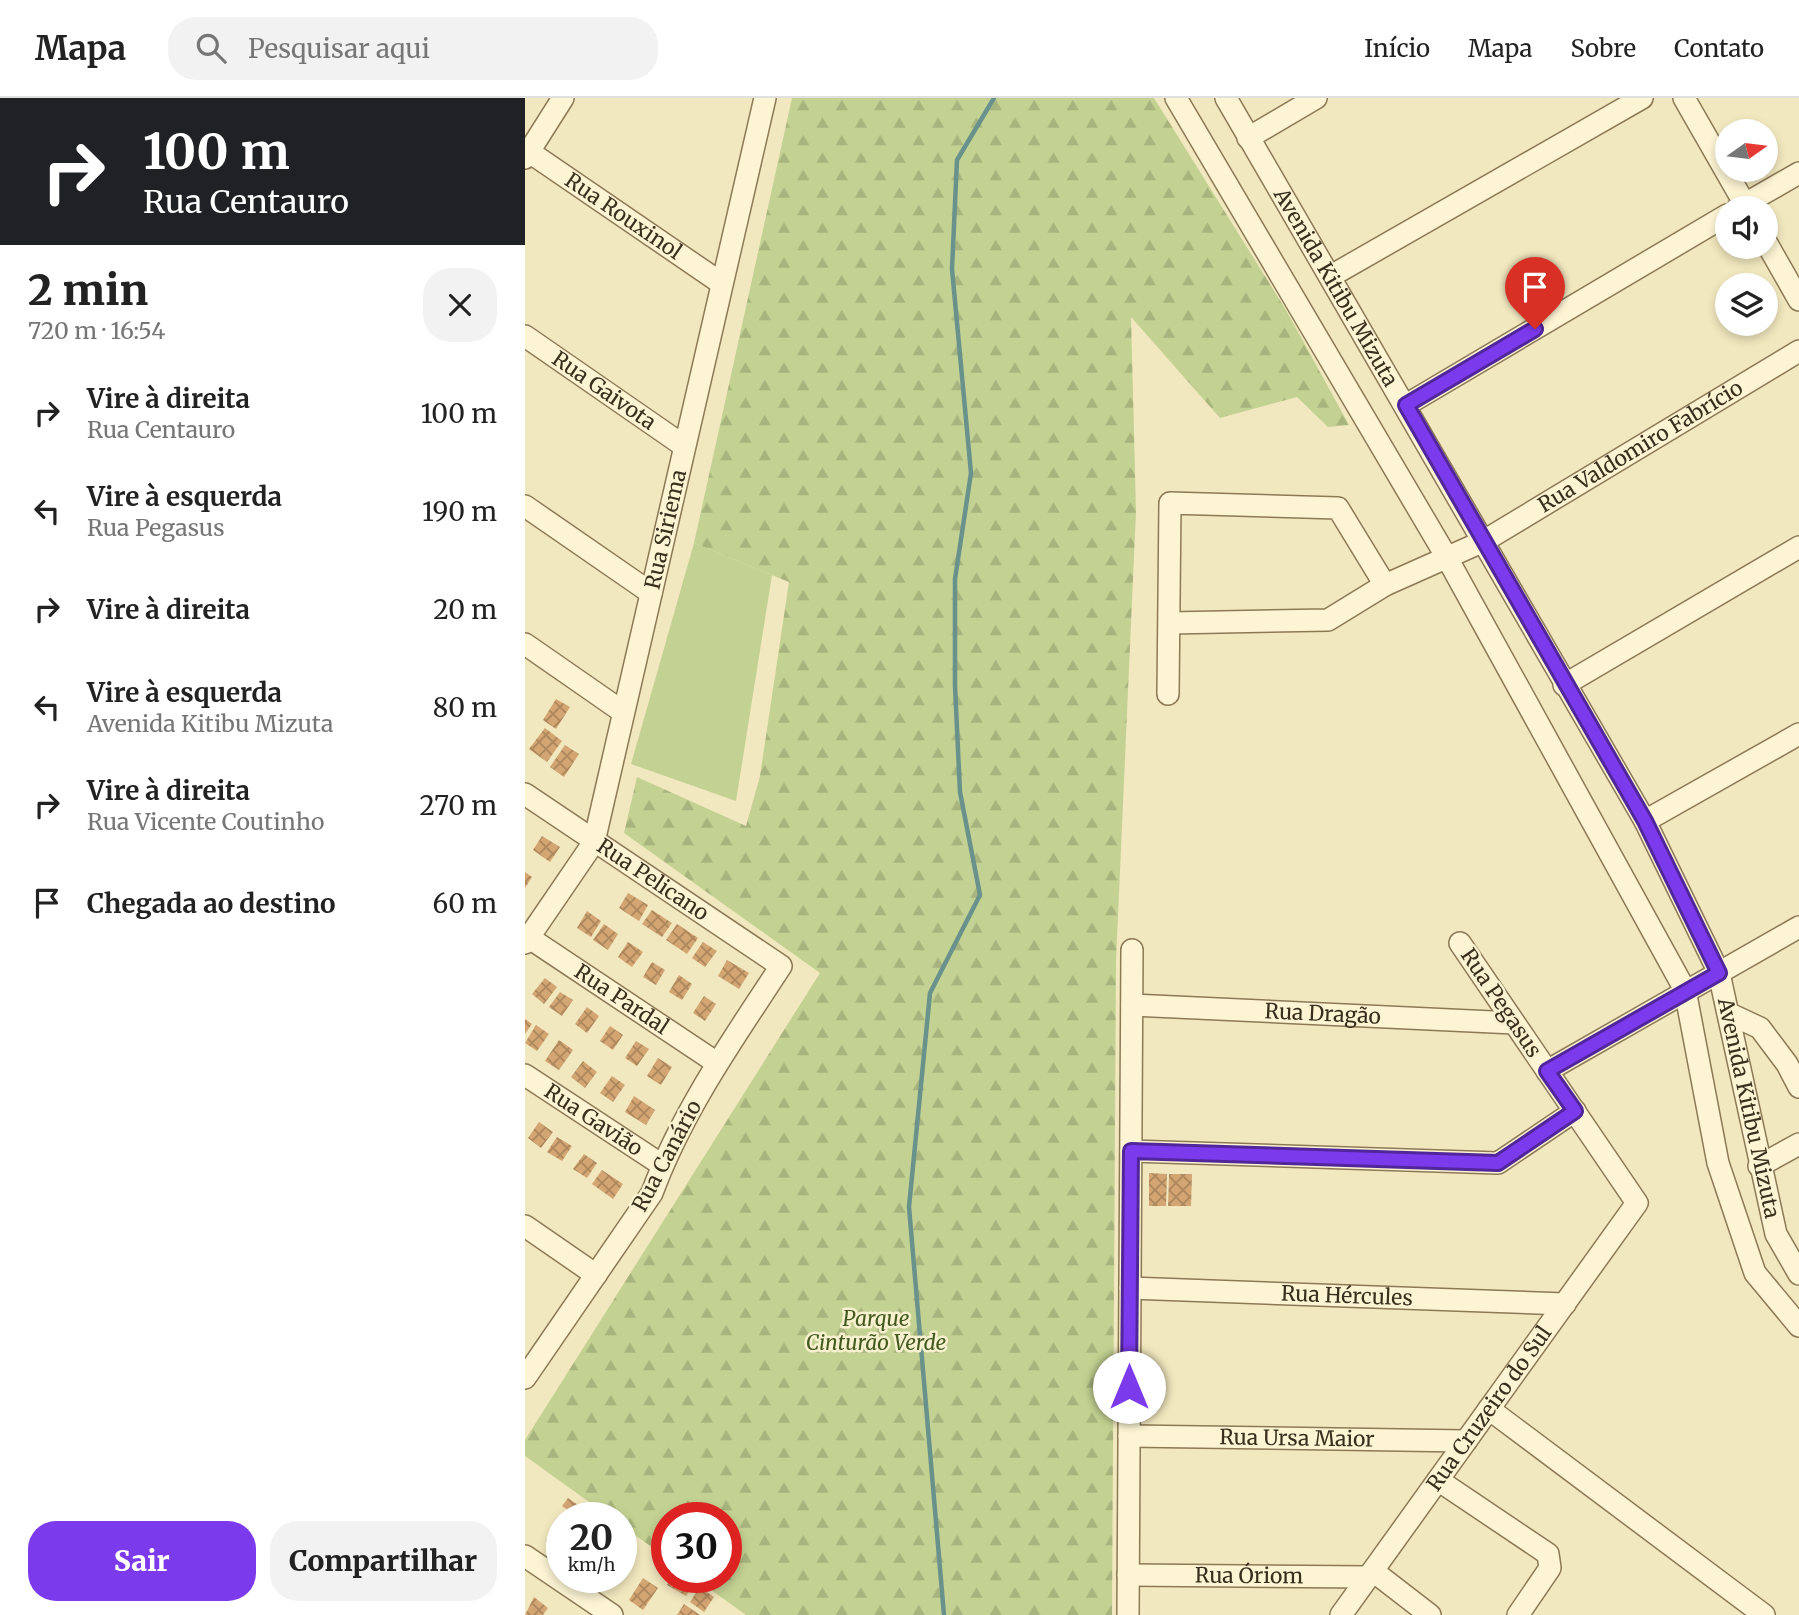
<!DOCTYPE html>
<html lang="pt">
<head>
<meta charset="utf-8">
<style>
	body { margin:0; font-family:Merriweather,serif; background:#f2f2f2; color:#222; height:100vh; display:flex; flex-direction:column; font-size:26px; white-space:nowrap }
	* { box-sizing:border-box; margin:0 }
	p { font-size:23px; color:#767676 }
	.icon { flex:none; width:38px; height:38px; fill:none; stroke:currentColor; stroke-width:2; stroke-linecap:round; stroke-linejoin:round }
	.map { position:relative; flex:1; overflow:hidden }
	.panel { display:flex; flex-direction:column; background:#fff; width:525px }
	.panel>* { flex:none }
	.banner { background:#202124; color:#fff; overflow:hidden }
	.needle { width:46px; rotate:76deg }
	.controls { position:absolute; left:1190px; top:21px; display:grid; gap:14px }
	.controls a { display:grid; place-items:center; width:63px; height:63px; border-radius:50%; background:#fff; box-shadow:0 4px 10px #0003; font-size:35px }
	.speed { position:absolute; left:21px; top:1404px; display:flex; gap:14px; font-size:35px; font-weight:700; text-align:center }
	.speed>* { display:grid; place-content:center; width:91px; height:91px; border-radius:50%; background:#fff; box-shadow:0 4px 10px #0003; line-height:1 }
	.speed small { font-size:18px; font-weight:400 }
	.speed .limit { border:10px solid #d22; background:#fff; color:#111 }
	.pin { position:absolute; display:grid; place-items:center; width:60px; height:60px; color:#fff; margin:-72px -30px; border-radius:50% 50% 50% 0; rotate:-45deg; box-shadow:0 0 7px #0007 }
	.pin .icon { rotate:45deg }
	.me { position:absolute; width:77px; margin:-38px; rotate:0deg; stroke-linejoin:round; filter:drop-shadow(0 0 5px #0008) }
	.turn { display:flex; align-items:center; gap:24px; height:147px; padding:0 28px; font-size:32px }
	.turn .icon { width:91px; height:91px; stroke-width:2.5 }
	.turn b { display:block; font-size:49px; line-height:60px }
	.round { display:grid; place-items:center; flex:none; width:74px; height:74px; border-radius:28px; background:#f2f2f2 }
	.headline { display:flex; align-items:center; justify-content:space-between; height:119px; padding:0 28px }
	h1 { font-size:42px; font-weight:800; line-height:52px }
	.action { display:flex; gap:14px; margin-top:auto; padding:14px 28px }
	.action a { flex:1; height:80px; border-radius:28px; background:#7c3aed; color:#fff; font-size:28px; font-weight:800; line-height:80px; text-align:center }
	.action a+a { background:#f2f2f2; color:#222 }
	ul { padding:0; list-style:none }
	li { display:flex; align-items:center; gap:21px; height:98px; padding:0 28px }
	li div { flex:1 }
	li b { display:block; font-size:26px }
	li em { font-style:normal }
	header { display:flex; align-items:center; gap:42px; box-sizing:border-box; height:98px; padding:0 35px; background:#fff; border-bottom:2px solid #e0e0e0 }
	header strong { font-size:33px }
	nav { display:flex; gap:38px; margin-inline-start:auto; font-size:24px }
	.search { width:490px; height:63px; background:#f2f2f2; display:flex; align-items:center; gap:18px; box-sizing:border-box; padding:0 24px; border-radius:28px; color:#767676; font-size:26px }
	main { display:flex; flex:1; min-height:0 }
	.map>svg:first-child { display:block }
	.forest { fill:url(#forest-firs) }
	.green { fill:#c3d192 }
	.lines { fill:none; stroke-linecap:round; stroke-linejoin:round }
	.stream { stroke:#69928c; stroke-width:4.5 }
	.building { fill:url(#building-cross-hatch) }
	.minor-casing { stroke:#8c7956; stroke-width:24 }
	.minor { stroke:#fcf4d3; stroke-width:21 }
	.route-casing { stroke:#51269a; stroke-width:18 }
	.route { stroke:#7c3aed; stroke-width:12 }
	.labels { text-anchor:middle; stroke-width:5; stroke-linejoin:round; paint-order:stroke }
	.street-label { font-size:21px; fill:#3a2e1c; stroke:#f8f1cf }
	.park-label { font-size:21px; font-style:italic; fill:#445920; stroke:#f8f1cf }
</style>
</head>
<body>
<header>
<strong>Mapa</strong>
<div class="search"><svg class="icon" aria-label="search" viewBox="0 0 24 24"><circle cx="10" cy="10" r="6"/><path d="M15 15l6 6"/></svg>Pesquisar aqui</div>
<nav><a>Início</a><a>Mapa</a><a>Sobre</a><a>Contato</a></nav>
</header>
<main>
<section class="panel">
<div class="banner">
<div class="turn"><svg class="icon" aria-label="right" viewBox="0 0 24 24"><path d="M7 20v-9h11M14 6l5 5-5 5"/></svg><div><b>100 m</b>Rua Centauro</div></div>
</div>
<div class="headline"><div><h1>2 min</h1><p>720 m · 16:54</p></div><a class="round"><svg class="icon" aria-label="close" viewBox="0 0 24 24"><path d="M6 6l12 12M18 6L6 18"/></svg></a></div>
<ul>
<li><svg class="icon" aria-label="right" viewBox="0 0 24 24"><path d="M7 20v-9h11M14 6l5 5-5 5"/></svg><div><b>Vire à direita</b><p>Rua Centauro</p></div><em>100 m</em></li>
<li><svg class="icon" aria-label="left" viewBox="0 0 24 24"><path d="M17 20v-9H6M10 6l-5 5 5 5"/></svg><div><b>Vire à esquerda</b><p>Rua Pegasus</p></div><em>190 m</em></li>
<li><svg class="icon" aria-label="right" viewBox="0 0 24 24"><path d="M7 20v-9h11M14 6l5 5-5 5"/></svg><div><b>Vire à direita</b></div><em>20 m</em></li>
<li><svg class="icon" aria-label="left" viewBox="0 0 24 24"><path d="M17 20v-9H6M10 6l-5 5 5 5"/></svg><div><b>Vire à esquerda</b><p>Avenida Kitibu Mizuta</p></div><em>80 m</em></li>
<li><svg class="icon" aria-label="right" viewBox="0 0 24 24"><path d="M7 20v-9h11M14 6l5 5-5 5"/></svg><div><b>Vire à direita</b><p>Rua Vicente Coutinho</p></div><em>270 m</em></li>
<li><svg class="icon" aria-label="arrive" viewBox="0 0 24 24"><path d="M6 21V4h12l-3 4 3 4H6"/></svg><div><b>Chegada ao destino</b></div><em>60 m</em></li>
</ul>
<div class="action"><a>Sair</a><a>Compartilhar</a></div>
</section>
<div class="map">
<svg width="1274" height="1517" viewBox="0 0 1274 1517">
	<defs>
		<pattern id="forest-firs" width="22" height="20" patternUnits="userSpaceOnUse" patternTransform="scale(1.75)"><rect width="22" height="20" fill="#c3d192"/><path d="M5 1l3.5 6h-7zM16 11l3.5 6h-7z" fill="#a8b47d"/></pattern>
		<pattern id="building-cross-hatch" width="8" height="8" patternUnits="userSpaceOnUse" patternTransform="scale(1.75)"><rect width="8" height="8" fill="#d3a572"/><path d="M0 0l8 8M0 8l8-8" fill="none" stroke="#ac875d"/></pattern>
	</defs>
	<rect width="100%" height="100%" fill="#f2e8bf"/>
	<polygon class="forest" points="267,0 629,0 761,212 824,327 803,329 772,299 695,320 606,219 611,413 591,863 587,1517 221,1517 168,1479 201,1479 201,1419 142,1419 142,1460 96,1427 96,1419 85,1419 0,1358 0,1342 295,875 99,735 112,679 221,728 235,678 264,484 169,445"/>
	<polygon class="green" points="169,445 247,477 211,703 106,666"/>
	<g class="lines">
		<polyline class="stream" points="419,1517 384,1109 405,895 455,797 435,694 430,588 430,481 446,375 427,171 432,62 469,0"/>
	</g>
	<g class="building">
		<polygon points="31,601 45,609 31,631 18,622"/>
		<polygon points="20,630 37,643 22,664 4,651"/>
		<polygon points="40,647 54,656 39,679 25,669"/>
		<polygon points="17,738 35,749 25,764 8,752"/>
		<polygon points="0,774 7,779 0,790"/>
		<polygon points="103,795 123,807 114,823 94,810"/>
		<polygon points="127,812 147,825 137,839 117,826"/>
		<polygon points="62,813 76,823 66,839 52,830"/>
		<polygon points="79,826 93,836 83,852 68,842"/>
		<polygon points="152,826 173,840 162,856 141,842"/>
		<polygon points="103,844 118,854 107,869 93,859"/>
		<polygon points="178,844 192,853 180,869 167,860"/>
		<polygon points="202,862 224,875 214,891 193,878"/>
		<polygon points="127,864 140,872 131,887 118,879"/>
		<polygon points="154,877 167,886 157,902 144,894"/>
		<polygon points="20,880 32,889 19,906 7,896"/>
		<polygon points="35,894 48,902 37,918 24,909"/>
		<polygon points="179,898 191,906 180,923 168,915"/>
		<polygon points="62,909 74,918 62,935 50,926"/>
		<polygon points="0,921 7,926 0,936"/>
		<polygon points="11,927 24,936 12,953 0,945"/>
		<polygon points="85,928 98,937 88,952 75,943"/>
		<polygon points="34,942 48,952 34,972 20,963"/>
		<polygon points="111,943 124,951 112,968 100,960"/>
		<polygon points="133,960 147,969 136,987 122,978"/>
		<polygon points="58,963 72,974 60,990 46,979"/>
		<polygon points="87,978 100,987 88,1004 75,995"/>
		<polygon points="109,998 130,1012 121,1027 100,1014"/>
		<polygon points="14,1024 28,1034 16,1050 3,1040"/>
		<polygon points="32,1039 47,1048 37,1063 22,1054"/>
		<polygon points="59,1056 72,1065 62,1080 48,1071"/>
		<polygon points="77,1072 98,1086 88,1101 67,1086"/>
		<polygon points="624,1075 642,1076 641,1108 624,1108"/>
		<polygon points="644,1076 667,1076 666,1108 643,1108"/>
		<polygon points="43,1400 63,1414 59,1419 53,1419 37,1408"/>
		<polygon points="33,1425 37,1428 37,1447 33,1452 21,1443"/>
		<polygon points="147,1479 163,1479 170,1483 161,1498 142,1487"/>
		<polygon points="118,1480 133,1490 118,1512 104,1502"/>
		<polygon points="175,1489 189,1499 179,1514 165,1504"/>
		<polygon points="9,1499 23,1510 18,1517 0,1517"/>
		<polygon points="159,1506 175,1517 152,1517"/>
	</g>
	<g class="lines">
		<defs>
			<g id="minor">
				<polyline points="651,0 921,458 1160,892 1193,1065 1230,1175 1274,1228"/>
				<path id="s1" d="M 701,0 L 1120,723 L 1194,875 L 1251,1136 L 1274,1176"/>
				<polyline points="1159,0 1222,110"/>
				<polyline points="723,40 791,0"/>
				<path id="s2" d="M 0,51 L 196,185"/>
				<polyline points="0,60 38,0"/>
				<polyline points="1213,110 1274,75"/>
				<polyline points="1241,144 1274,202"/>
				<polyline points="806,178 1117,0"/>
				<path id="s3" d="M 0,238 L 159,348"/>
				<polyline points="881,307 1202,117"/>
				<polyline points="0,408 126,495"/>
				<path id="s4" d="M 645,525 L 803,522 L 860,487 L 959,443 L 1274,253"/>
				<polyline points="0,546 98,614"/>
				<polyline points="1039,587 1274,449"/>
				<polyline points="643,596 645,405 813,410 860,487"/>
				<path id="s5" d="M 0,696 L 256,868 C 209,940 157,1013 127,1095 L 0,1280"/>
				<polyline points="1120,723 1274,636"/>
				<path id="s6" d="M 0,837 L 192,965"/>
				<path id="s7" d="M 0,845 L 69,744 L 240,0"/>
				<path id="s8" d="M 607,907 L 989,925"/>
				<polyline points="1205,916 1235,930 1262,966 1274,989"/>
				<polyline points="1022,973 1274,829"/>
				<path id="s9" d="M 0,977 L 137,1067"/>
				<polyline points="606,1053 973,1065 1050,1013"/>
				<polyline points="1234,1068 1274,1046"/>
				<polyline points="0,1128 71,1177"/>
				<path id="s10" d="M 605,1190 L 1040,1206"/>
				<polyline points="964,1311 1239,1517"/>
				<path id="s11" d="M 604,1338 L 941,1343"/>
				<polyline points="913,1382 1023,1456 1025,1470 993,1517"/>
				<polyline points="0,1458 87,1517"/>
				<polyline points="848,1473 905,1517"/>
				<path id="s12" d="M 603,1477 L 844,1479"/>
				<polyline points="603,1517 607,852"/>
				<path id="s13" d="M 816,1517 L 1112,1105 L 935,845"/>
			</g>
		</defs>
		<use href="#minor" class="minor-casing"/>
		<use href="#minor" class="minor"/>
	</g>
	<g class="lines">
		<defs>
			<polyline id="route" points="604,1289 606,1053 973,1065 1050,1013 1022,973 1194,875 1120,723 881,307 1010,231"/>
		</defs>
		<use href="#route" class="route-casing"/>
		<use href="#route" class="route"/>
	</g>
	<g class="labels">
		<g class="street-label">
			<text dy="7" stroke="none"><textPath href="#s2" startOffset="119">Rua Rouxinol</textPath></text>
			<text dy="7" stroke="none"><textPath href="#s1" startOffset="219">Avenida Kitibu Mizuta</textPath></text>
			<text dy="7" stroke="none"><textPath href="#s3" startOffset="96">Rua Gaivota</textPath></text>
			<text dy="7" stroke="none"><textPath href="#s4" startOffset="516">Rua Valdomiro Fabrício</textPath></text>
			<text dy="7" stroke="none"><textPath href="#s7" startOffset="443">Rua Siriema</textPath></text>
			<text dy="7" stroke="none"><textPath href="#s5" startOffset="154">Rua Pelicano</textPath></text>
			<text dy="7" stroke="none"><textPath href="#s6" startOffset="116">Rua Pardal</textPath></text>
			<text transform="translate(976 905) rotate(56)" y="7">Rua Pegasus</text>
			<text dy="7" stroke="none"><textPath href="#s8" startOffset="191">Rua Dragão</textPath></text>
			<text dy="7" stroke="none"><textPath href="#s1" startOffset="1143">Avenida Kitibu Mizuta</textPath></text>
			<text dy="7" stroke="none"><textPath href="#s9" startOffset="82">Rua Gavião</textPath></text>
			<text transform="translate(142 1058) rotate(-62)" y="7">Rua Canário</text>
			<text dy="7" stroke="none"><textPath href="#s10" startOffset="217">Rua Hércules</textPath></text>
			<text dy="7" stroke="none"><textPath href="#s13" startOffset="254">Rua Cruzeiro do Sul</textPath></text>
			<text dy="7" stroke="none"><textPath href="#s11" startOffset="168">Rua Ursa Maior</textPath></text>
			<text dy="7" stroke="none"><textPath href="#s12" startOffset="121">Rua Óriom</textPath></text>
		</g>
		<g class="park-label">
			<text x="351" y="1228">Parque<tspan x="351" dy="24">Cinturão Verde</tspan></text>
		</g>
	</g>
</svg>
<div class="controls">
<a><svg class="needle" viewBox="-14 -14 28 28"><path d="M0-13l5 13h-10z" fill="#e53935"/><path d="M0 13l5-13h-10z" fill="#767676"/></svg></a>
<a><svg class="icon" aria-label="sound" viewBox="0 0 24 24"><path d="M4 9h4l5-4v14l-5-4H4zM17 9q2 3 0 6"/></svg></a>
<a><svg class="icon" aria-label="layers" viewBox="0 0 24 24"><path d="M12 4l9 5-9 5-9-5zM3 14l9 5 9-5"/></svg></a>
</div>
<div class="speed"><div>20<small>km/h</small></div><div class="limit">30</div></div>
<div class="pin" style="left:1010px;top:231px;background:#d93025"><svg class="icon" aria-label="arrive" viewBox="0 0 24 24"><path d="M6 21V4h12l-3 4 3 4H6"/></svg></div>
<svg class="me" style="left:604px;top:1289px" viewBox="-20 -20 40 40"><circle r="19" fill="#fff"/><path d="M0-13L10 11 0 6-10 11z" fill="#7c3aed"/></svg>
</div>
</main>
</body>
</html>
